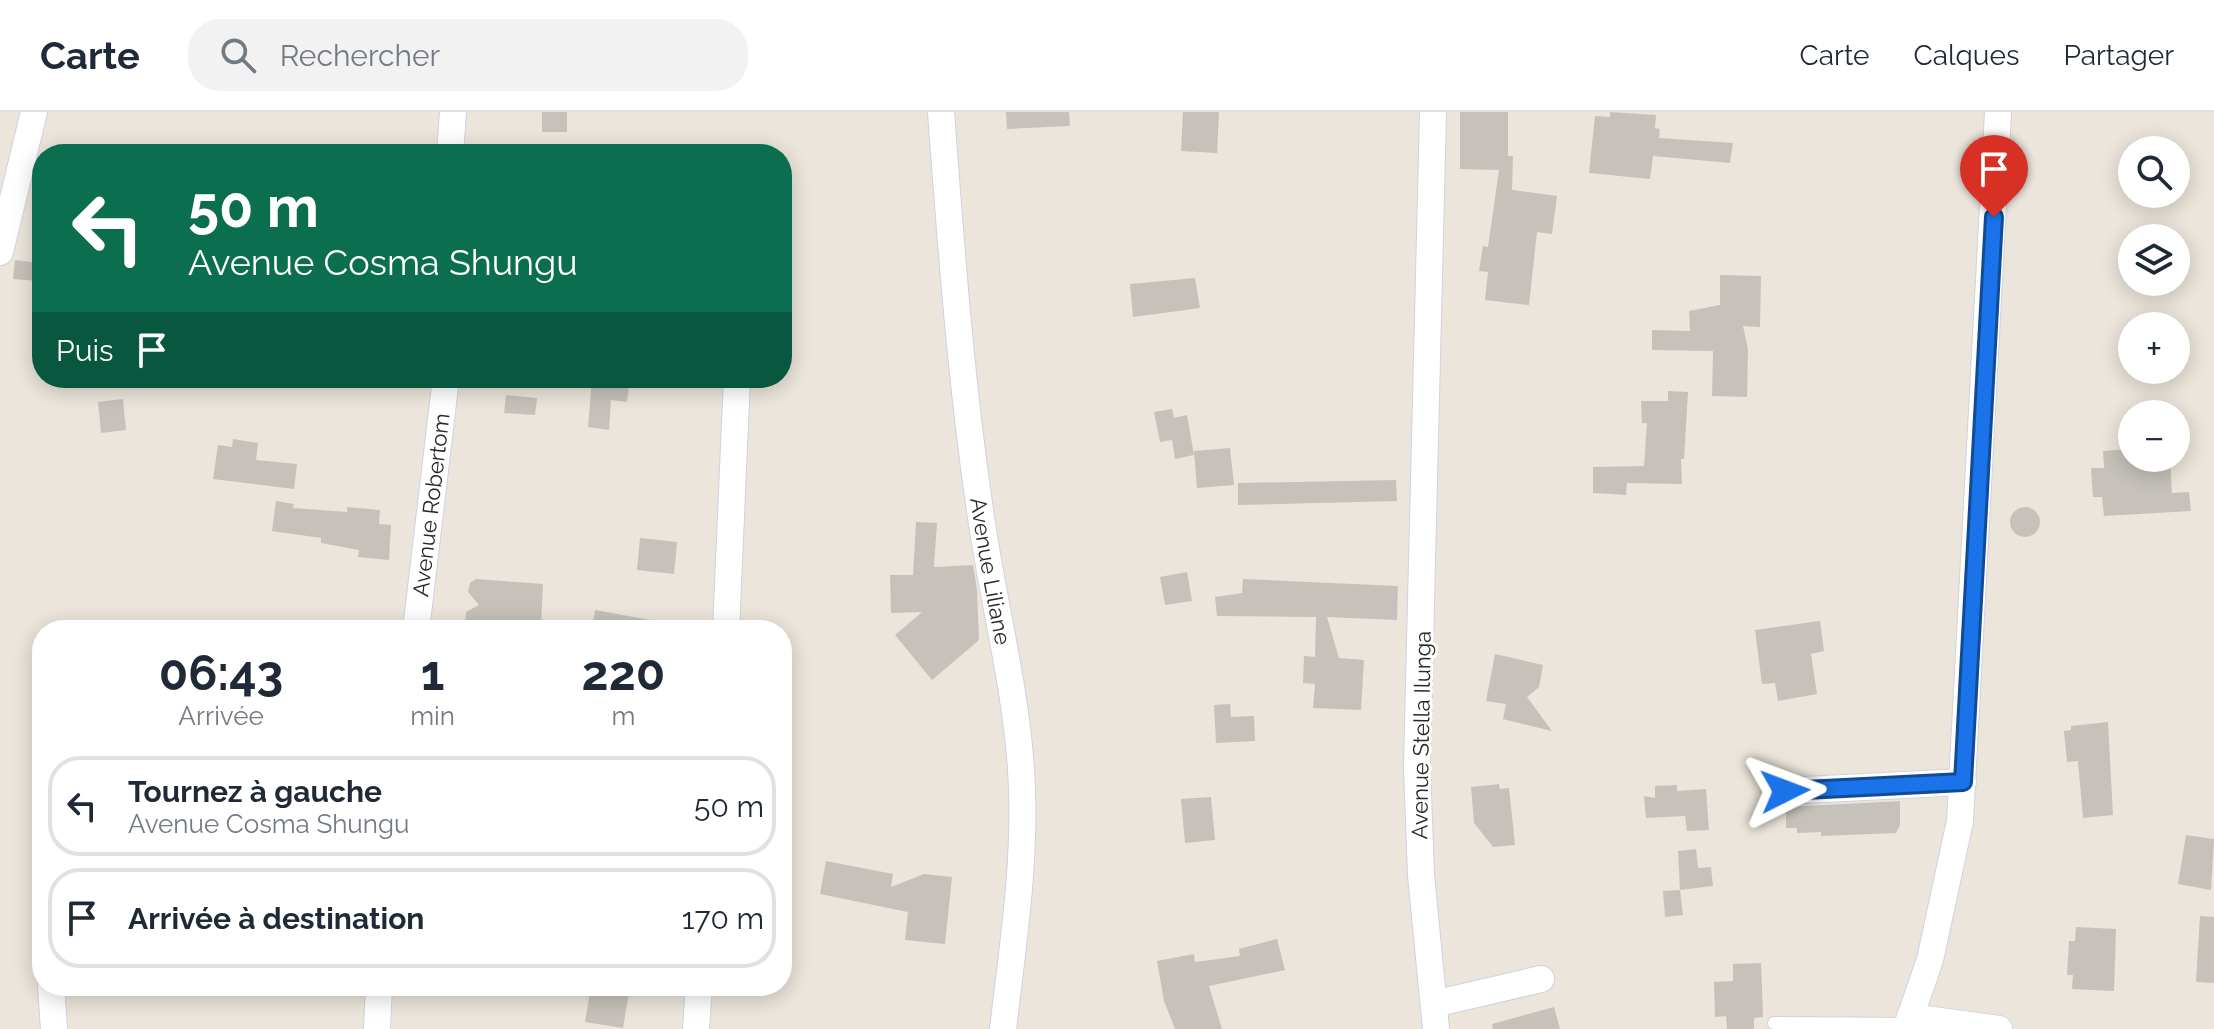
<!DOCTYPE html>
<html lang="fr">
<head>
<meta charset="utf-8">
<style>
	body { margin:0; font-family:Raleway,sans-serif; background:#f2f2f3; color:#1f2937; height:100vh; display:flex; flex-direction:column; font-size:30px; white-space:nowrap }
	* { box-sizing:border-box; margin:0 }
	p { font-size:26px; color:#747a83 }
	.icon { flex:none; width:44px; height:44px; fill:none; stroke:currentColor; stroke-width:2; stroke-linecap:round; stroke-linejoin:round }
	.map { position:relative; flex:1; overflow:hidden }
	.drawer { position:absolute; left:32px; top:508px; width:760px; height:376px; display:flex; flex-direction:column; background:#fff; border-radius:32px; box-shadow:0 4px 20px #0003 }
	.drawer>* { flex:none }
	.banner { position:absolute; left:32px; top:32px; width:760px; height:244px; border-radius:32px; box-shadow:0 4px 20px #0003; background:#0b6e4f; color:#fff; overflow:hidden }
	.buttons { position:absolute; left:2118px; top:24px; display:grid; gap:16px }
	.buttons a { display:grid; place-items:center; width:72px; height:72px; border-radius:50%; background:#fff; box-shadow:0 4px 20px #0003; font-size:40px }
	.pin { position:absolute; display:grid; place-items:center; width:68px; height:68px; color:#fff; margin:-82px -34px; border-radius:50% 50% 50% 0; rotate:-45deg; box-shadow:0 0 8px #0007 }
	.pin .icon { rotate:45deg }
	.me { position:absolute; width:88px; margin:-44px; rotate:87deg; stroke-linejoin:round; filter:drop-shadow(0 0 6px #0008) }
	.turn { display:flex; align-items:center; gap:28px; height:168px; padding:0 24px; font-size:36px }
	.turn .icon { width:104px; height:104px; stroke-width:2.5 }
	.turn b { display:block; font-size:56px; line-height:68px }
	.then { display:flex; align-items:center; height:76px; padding:0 24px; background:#0003; gap:16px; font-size:30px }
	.eta { display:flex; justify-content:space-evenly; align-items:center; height:136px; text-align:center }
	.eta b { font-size:48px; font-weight:700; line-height:56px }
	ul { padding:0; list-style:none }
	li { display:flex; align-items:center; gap:24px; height:100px; margin:0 16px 12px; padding:0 8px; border:4px solid #e0e1e3; border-radius:32px }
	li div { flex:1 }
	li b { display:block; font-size:30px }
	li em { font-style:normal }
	header { display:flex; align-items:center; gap:48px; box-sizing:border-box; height:112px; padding:0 40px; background:#fff; border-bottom:2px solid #e0e1e3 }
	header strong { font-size:38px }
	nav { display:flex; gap:44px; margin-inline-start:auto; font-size:28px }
	.search { width:560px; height:72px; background:#f2f2f3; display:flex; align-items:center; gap:20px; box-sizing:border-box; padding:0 28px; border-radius:32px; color:#747a83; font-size:30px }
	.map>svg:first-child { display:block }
	.building { fill:#c6c2bb }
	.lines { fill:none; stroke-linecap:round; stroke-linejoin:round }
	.lane-casing { stroke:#d0d2e1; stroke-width:14 }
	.street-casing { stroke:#d0d2e1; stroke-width:28 }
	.lane { stroke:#fff; stroke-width:12 }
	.street { stroke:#fff; stroke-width:26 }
	.route-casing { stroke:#114b97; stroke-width:20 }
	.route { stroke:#1a73e8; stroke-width:14 }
	.labels { text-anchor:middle; stroke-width:6; stroke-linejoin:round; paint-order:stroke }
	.street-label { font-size:22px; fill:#292929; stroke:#fff }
</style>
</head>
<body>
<header>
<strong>Carte</strong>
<div class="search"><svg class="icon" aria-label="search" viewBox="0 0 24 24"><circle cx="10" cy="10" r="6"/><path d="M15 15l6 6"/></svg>Rechercher</div>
<nav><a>Carte</a><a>Calques</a><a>Partager</a></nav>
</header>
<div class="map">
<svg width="2214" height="917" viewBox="0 0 2214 917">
	<rect width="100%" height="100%" fill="#ebe5db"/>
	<g class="building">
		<rect x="542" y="0" width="25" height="20"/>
		<polygon points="1006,0 1069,0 1070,14 1007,17"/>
		<polygon points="1183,0 1219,0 1217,41 1181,39"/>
		<polygon points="1460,0 1508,0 1508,44 1513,44 1512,78 1557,84 1552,122 1537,120 1529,193 1485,188 1488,160 1479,159 1483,134 1488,135 1499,58 1460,57"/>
		<polygon points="1610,0 1656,3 1655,16 1660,17 1659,26 1733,31 1730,51 1653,44 1650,67 1589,61 1595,4 1610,5"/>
		<polygon points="15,148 39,151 38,169 13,167"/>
		<polygon points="1720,163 1761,164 1760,215 1743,214 1748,237 1747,285 1712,284 1713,239 1652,238 1652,218 1690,219 1689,199 1720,193"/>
		<polygon points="1195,166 1200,196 1133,205 1130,172"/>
		<polygon points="592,266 630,266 627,290 611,288 609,318 588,315"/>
		<polygon points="1668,279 1688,280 1684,347 1681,347 1682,372 1627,371 1626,383 1593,381 1593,355 1644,354 1647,311 1642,311 1641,289 1668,289"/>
		<polygon points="506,283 537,286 535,303 504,301"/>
		<polygon points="123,287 126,318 101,321 98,290"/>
		<polygon points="1172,297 1174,306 1187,303 1194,343 1175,347 1172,328 1160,330 1154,300"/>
		<polygon points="233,327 258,331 256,348 297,352 294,377 213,367 218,333 232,335"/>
		<polygon points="1230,336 1234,373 1197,376 1194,339"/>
		<polygon points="2132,337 2132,346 2170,346 2172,381 2189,380 2191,399 2104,404 2102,385 2093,385 2091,356 2104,356 2103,339"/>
		<polygon points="1396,368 1397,389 1238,393 1238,371"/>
		<polygon points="276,389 294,392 293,396 347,400 347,395 380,398 379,412 391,413 389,448 358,445 359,438 321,431 321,426 272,419"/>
		<circle cx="2025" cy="410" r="15"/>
		<polygon points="916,410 937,411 934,455 973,453 977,478 979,528 932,568 895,523 922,500 891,501 890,463 913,463"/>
		<polygon points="640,426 677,430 674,462 637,458"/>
		<polygon points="1187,460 1192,489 1165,493 1160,465"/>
		<polygon points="476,467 543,472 541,515 473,518 465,512 466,500 479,493 468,480 470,471"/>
		<polygon points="1243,467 1398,474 1397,508 1327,505 1339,546 1364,548 1361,598 1313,596 1315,572 1303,571 1304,544 1315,545 1316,505 1217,504 1215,485 1242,481"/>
		<polygon points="595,498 656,509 655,518 592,518"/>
		<polygon points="1820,509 1824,539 1811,542 1817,582 1778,589 1775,571 1762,572 1755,518"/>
		<polygon points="1495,542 1543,553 1539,575 1527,585 1552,619 1503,607 1506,592 1486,589"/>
		<polygon points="1230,592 1231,605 1254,604 1255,629 1216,631 1214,593"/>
		<polygon points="2108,610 2113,703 2083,706 2078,649 2067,650 2064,619 2071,618 2071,614"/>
		<polygon points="1499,672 1500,677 1509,676 1515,733 1493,735 1474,711 1471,675"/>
		<polygon points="1677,673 1677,679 1706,677 1709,718 1687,719 1685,704 1646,706 1644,684 1655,686 1655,674"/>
		<polygon points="1211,685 1215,728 1185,731 1181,687"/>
		<polygon points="1900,689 1900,713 1896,721 1821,724 1821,720 1797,721 1797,716 1786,716 1786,695"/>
		<polygon points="2186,723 2214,727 2211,778 2178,772"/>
		<polygon points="1696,737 1698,756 1711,755 1713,774 1680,778 1678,739"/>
		<polygon points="826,749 893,762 891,775 924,762 952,765 945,832 905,828 908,800 820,782"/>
		<polygon points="1680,778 1683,803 1665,805 1663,779"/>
		<polygon points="2200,804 2214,805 2214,871 2196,870"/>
		<polygon points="2076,815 2116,817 2114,879 2072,877 2073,863 2067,863 2069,829 2075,829"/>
		<polygon points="1277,827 1285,858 1209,874 1222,917 1175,917 1164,889 1157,849 1194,842 1195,850 1240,844 1239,837"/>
		<polygon points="1761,851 1763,905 1754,906 1754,917 1727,917 1726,904 1715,905 1714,870 1733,869 1733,852"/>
		<polygon points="591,874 630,874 623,916 585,910"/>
		<polygon points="1554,895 1560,917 1493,917 1492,912"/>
	</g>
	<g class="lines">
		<defs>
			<polyline id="lane" points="1774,911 1907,912"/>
			<g id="street">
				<path id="s1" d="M 941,0 C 951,135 961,271 981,405 C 993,489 1015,571 1021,657 C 1027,744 1013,831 1003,917"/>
				<polyline points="1433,0 1417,654 1421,763 1436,917"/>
				<polyline points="450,42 453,0"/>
				<polyline points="0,140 34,0"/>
				<path id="s2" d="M 416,518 L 446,266"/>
				<polyline points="726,518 737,266"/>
				<polyline points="1785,679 1963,670"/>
				<polyline points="51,874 54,917"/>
				<polyline points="1434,892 1541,867"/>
				<polyline points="1910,905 1999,917"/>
				<polyline points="377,917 379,874"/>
				<polyline points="696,917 699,874"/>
				<polyline points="1906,917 1930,848 1960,709 1998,0"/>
			</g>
		</defs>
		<use href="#lane" class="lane-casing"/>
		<use href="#street" class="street-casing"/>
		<use href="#lane" class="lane"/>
		<use href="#street" class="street"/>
	</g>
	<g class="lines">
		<defs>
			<polyline id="route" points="1785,679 1963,670 1994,105"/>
		</defs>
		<use href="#route" class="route-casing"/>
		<use href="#route" class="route"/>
	</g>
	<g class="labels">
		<g class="street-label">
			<text dy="8" stroke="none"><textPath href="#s2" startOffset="126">Avenue Robertom</textPath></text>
			<text dy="8" stroke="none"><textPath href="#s1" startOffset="462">Avenue Liliane</textPath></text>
			<text transform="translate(1421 623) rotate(-89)" y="8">Avenue Stella Ilunga</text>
		</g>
	</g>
</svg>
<div class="buttons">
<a><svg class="icon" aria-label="search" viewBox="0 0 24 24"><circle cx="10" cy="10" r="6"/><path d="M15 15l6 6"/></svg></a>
<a><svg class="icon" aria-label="layers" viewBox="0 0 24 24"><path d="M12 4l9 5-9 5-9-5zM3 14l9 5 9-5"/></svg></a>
<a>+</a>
<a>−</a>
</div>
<div class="pin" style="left:1994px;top:105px;background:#d93025"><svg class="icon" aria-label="arrive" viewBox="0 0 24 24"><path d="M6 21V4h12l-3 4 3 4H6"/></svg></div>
<svg class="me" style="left:1785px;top:679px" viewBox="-20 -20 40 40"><path d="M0-17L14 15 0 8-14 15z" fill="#1a73e8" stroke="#fff" stroke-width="4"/></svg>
<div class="banner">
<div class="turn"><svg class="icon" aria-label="left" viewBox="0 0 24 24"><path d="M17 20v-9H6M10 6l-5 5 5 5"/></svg><div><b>50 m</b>Avenue Cosma Shungu</div></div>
<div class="then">Puis<svg class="icon" aria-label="arrive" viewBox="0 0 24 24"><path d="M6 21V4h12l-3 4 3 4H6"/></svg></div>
</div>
<section class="drawer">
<div class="eta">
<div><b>06:43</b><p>Arrivée</p></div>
<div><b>1</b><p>min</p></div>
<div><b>220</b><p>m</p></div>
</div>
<ul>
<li><svg class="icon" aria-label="left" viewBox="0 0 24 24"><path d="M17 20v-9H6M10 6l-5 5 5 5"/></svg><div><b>Tournez à gauche</b><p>Avenue Cosma Shungu</p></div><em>50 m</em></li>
<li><svg class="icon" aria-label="arrive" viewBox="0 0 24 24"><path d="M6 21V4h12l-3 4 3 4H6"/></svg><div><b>Arrivée à destination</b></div><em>170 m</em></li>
</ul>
</section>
</div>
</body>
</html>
